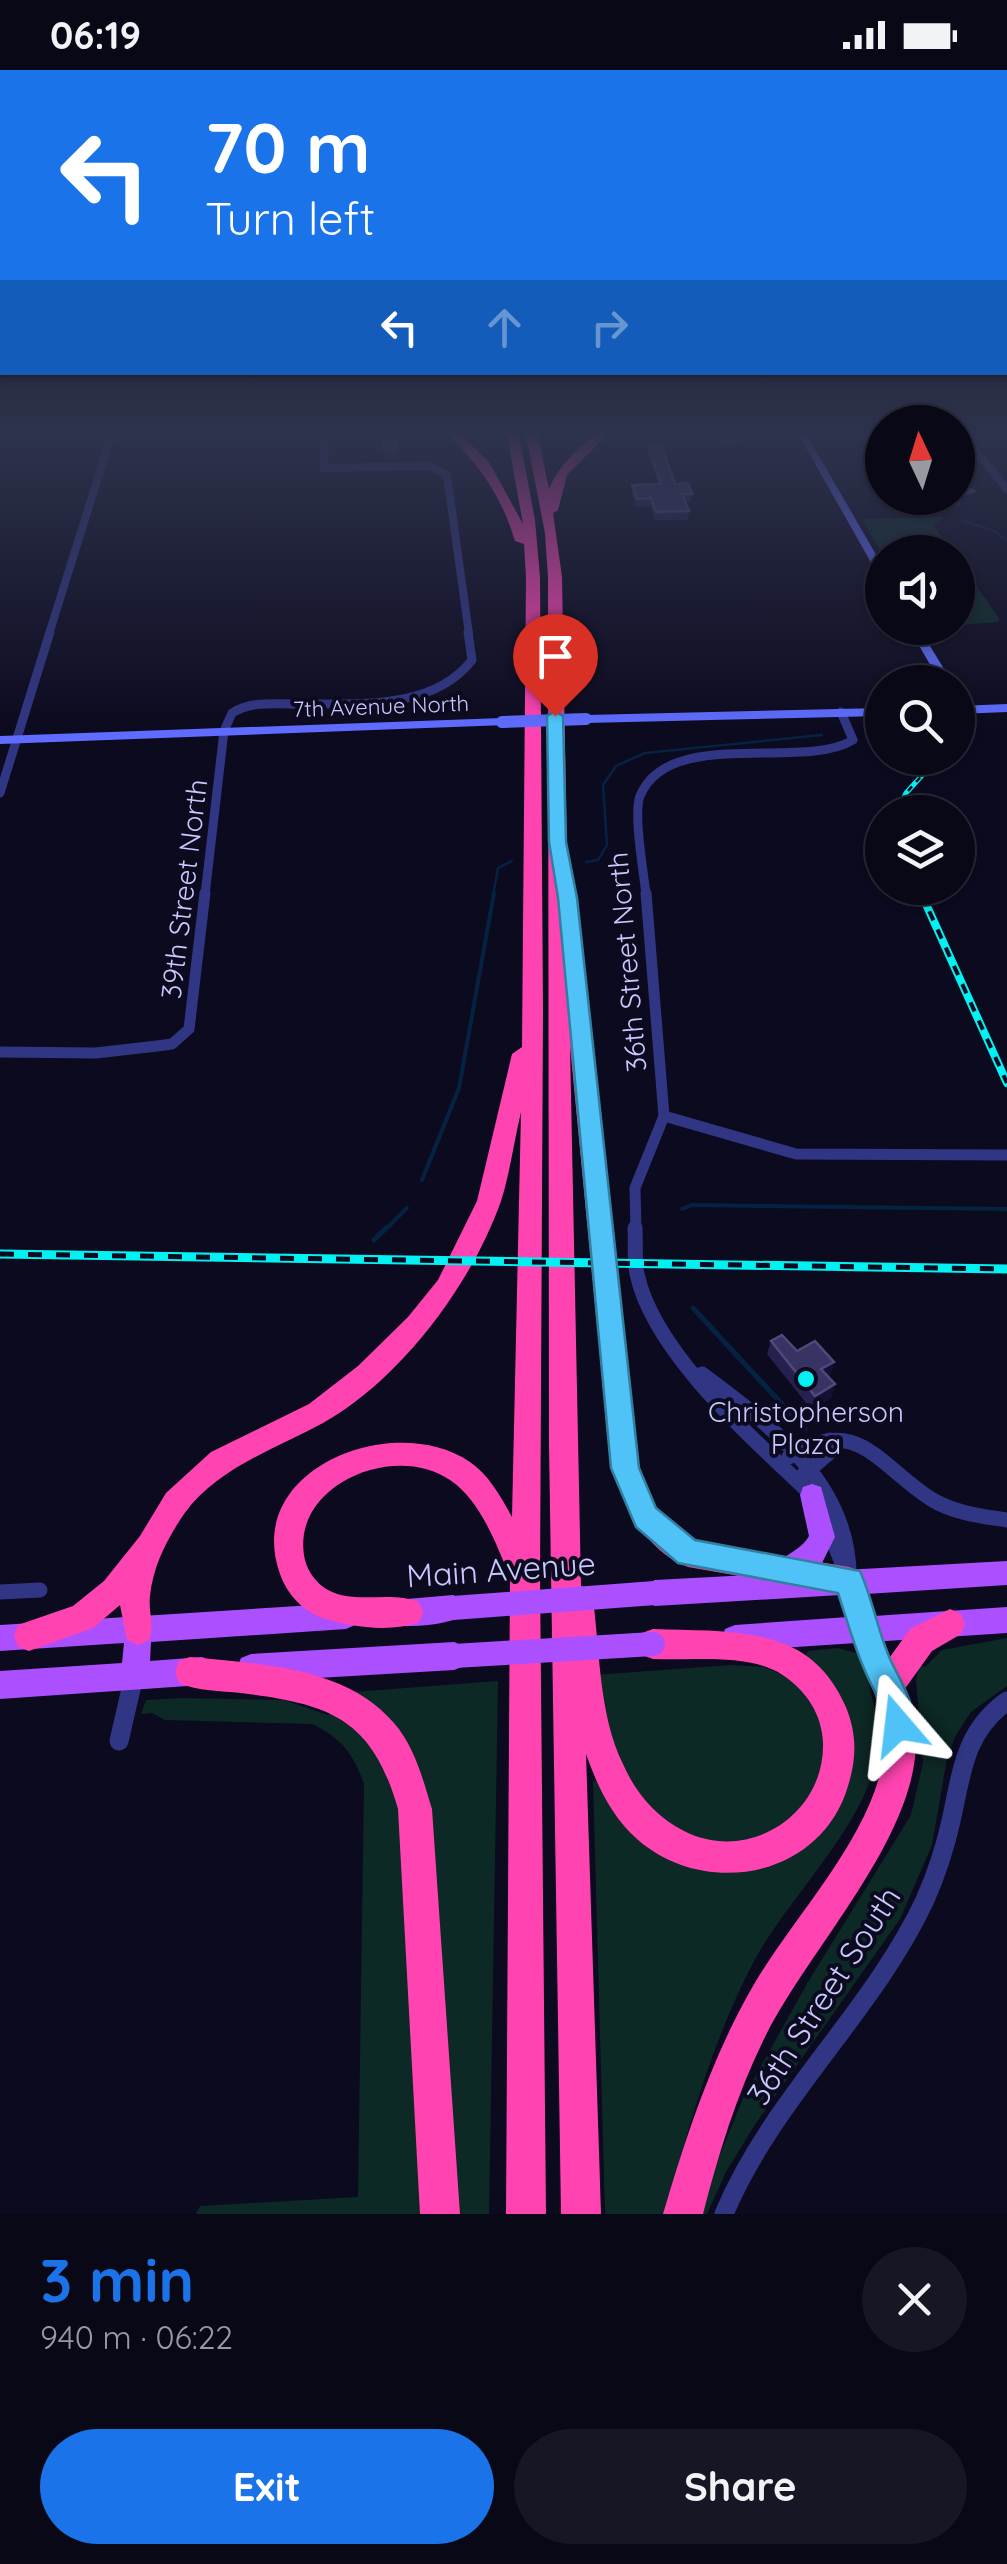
<!DOCTYPE html>
<html lang="en">
<head>
<meta charset="utf-8">
<style>
	body { margin:0; font-family:Quicksand,sans-serif; background:#171624; color:#f1f3f6; height:100vh; display:flex; flex-direction:column; font-size:38px; white-space:nowrap }
	* { box-sizing:border-box; margin:0 }
	p { font-size:32px; color:#999aa1 }
	.icon { flex:none; width:55px; height:55px; fill:none; stroke:currentColor; stroke-width:2; stroke-linecap:round; stroke-linejoin:round }
	.map { position:relative; height:2144px; overflow:hidden }
	.sheet { display:flex; flex-direction:column; background:#090817; flex:1 }
	.sheet>* { flex:none }
	.banner { position:absolute; left:0px; top:0px; width:1008px; height:305px; box-shadow:0 2px 8px #0004,0 0 0 2px #292936; background:#1a73e8; color:#fff; overflow:hidden }
	.needle { width:65px; rotate:356deg }
	.controls { position:absolute; left:865px; top:335px; display:grid; gap:20px }
	.controls a { display:grid; place-items:center; width:110px; height:110px; border-radius:50%; background:#090817; box-shadow:0 2px 8px #0004,0 0 0 2px #292936; font-size:50px }
	.pin { position:absolute; display:grid; place-items:center; width:85px; height:85px; color:#fff; margin:-102px -42px; border-radius:50% 50% 50% 0; rotate:-45deg; box-shadow:0 0 10px #0007 }
	.pin .icon { rotate:45deg }
	.me { position:absolute; width:110px; margin:-55px; rotate:343deg; stroke-linejoin:round; filter:drop-shadow(0 0 8px #0008) }
	.turn { display:flex; align-items:center; gap:35px; height:210px; padding:0 40px; font-size:45px }
	.turn .icon { width:130px; height:130px; stroke-width:2.5 }
	.turn b { display:block; font-size:70px; line-height:85px }
	.lanes { display:flex; align-items:center; height:95px; padding:0 40px; background:#0003; justify-content:center; gap:50px; direction:ltr }
	.lanes .off { opacity:.35 }
	.round { display:grid; place-items:center; flex:none; width:105px; height:105px; border-radius:52px; background:#171624 }
	.head { display:flex; align-items:center; justify-content:space-between; height:170px; padding:0 40px }
	h1 { font-size:60px; font-weight:800; line-height:75px; color:#1a73e8 }
	.button { display:flex; gap:20px; margin-top:auto; padding:20px 40px }
	.button a { flex:1; height:115px; border-radius:60px; background:#1a73e8; color:#fff; font-size:40px; font-weight:800; line-height:115px; text-align:center }
	.button a+a { background:#171624; color:#f1f3f6 }
	.status { display:flex; justify-content:space-between; align-items:center; height:70px; padding:0 50px; background:#090817; direction:ltr }
	.status svg { height:28px; fill:currentColor }
	.map>svg:first-child { display:block }
	.green { fill:#0d2925 }
	.lines { fill:none; stroke-linecap:round; stroke-linejoin:round }
	.stream-far2 { stroke:#062242; stroke-width:2.5 }
	.stream-far1 { stroke:#062242; stroke-width:4 }
	.stream { stroke:#062242; stroke-width:5 }
	.street-far4 { stroke:#303683; stroke-width:8 }
	.street-far3 { stroke:#303683; stroke-width:9 }
	.street-far2 { stroke:#303683; stroke-width:11 }
	.street-far1 { stroke:#303683; stroke-width:15 }
	.street { stroke:#303683; stroke-width:19 }
	.secondary { fill:#5f6cff; fill-rule:evenodd }
	.primary { fill:#ab4fff; fill-rule:evenodd }
	.highway { fill:#ff43b1; fill-rule:evenodd }
	.rail-far2-casing { stroke:#00f3f2; stroke-width:5 }
	.rail-far1-casing { stroke:#00f3f2; stroke-width:8 }
	.rail-casing { stroke:#00f3f2; stroke-width:9 }
	.rail-far2 { stroke:#0c0a1f; stroke-width:2.5; stroke-dasharray:6; stroke-linecap:butt }
	.rail-far1 { stroke:#0c0a1f; stroke-width:4; stroke-dasharray:10; stroke-linecap:butt }
	.rail { stroke:#0c0a1f; stroke-width:5; stroke-dasharray:14; stroke-linecap:butt }
	.secondary-bridge { stroke:#5f6cff; stroke-width:12 }
	.primary-bridge { stroke:#ab4fff; stroke-width:24 }
	.wall { fill:#25214f }
	.shaded-wall { fill:#141034 }
	.building { fill:#373362; stroke:#4e4a7b; stroke-width:2.5 }
	.route { fill:#4fc3f7; stroke:#337fa1; stroke-width:2.5 }
	.poi-dot { fill:#00f3f2; stroke:#0c0a1f; stroke-width:4 }
	.labels { text-anchor:middle; stroke-width:8; stroke-linejoin:round; paint-order:stroke }
	.far-street-label { font-size:22px; fill:#c9c8ff; stroke:#0c0a1f }
	.street-label { font-size:28px; fill:#c9c8ff; stroke:#0c0a1f }
	.poi-label { font-size:28px; fill:#c9c8ff; stroke:#0c0a1f }
	.near-street-label { font-size:32px; fill:#c9c8ff; stroke:#0c0a1f }
</style>
</head>
<body>
<div class="status"><b>06:19</b><svg viewBox="0 0 49 12"><path d="M0 12V9h3v3zM5 12V6h3v6zM10 12V3h3v9zM15 12V0h3v12zM26 1h20v11H26zM47 4h2v5h-2z"/></svg></div>
<div class="map">
<svg width="1007" height="2144" viewBox="0 0 1007 2144">
	<rect width="100%" height="100%" fill="#0c0a1f"/>
	<g class="green">
		<polygon points="943,447 934,456 952,482 882,484 862,449"/>
		<polygon points="958,490 999,548 998,552 958,555"/>
		<polygon points="1007,1568 1007,1616 971,1642 956,1665 947,1688 932,1775 900,1849 754,2056 726,2102 707,2144 696,2144 743,2028 808,1912 911,1745 923,1693 916,1610 919,1595 925,1597 942,1580"/>
		<path d="M 838,1578 L 860,1584 C 868,1613 879,1644 878,1674 C 875,1746 788,1827 754,1891 C 713,1969 687,2059 666,2144 L 605,2144 L 593,1711 L 602,1712 L 729,1799 L 844,1712 L 804,1588 L 808,1581 Z"/>
		<polygon points="731,1595 764,1597 791,1609 795,1605 826,1654 826,1702 789,1758 722,1776 672,1761 615,1696 594,1605"/>
		<polygon points="498,1611 489,2144 450,2144 426,1743 353,1622"/>
		<path d="M 182,1628 L 284,1630 L 328,1645 L 334,1638 L 379,1675 L 401,1737 L 426,2144 L 196,2144 L 200,2136 L 358,2127 L 364,1714 C 354,1684 340,1667 312,1654 L 165,1650 L 152,1643 L 141,1644 L 146,1630 Z"/>
	</g>
	<g class="lines">
		<g class="stream-far2">
			<polyline points="963,451 992,460 1007,470"/>
			<polyline points="586,792 598,790 607,775 603,715 616,696 645,683 822,665"/>
			<polyline points="493,825 498,798 512,791"/>
		</g>
		<g class="stream-far1">
			<polyline points="422,1110 459,1018 494,823"/>
			<polyline points="682,1139 692,1135 1007,1139"/>
			<polyline points="384,1161 407,1138"/>
		</g>
		<g class="stream">
			<polyline points="374,1170 386,1158"/>
			<polyline points="693,1238 805,1359"/>
		</g>
		<g class="street-far4">
			<polyline points="325,360 324,398 429,396 447,405 469,564"/>
			<polyline points="959,360 1007,419"/>
			<polyline points="49,564 113,360"/>
		</g>
		<g class="street-far3">
			<polyline points="0,723 50,562"/>
			<path d="M 205,825 L 224,661 L 232,643 C 251,631 272,634 294,634 C 353,633 432,642 472,590 L 468,562"/>
			<path d="M 646,825 C 644,804 633,744 640,726 C 669,656 803,701 853,670 L 841,642"/>
		</g>
		<g class="street-far2">
			<polyline points="0,982 96,983 157,976 172,974 189,959 205,823"/>
			<polyline points="664,1046 796,1084 1007,1085"/>
			<polyline points="636,1161 635,1118 664,1046 646,823"/>
		</g>
		<g class="street-far1">
			<path d="M 635,1158 C 636,1173 634,1190 637,1204 C 654,1284 756,1371 813,1426"/>
			<path d="M 702,1304 C 772,1356 852,1416 849,1511"/>
			<path d="M 789,1387 C 857,1343 878,1395 931,1429 C 954,1443 981,1446 1007,1450"/>
			<polyline points="803,1405 830,1382 830,1370"/>
			<polyline points="828,1458 848,1508"/>
			<polyline points="0,1522 40,1520"/>
		</g>
		<g class="street">
			<polyline points="119,1671 134,1606"/>
			<path d="M 724,2144 C 772,2029 872,1943 925,1830 C 936,1805 945,1778 951,1751 C 962,1702 964,1662 1007,1631"/>
		</g>
		<g class="secondary">
			<polygon points="796,360 804,360 882,495 882,506 877,503"/>
			<polygon points="909,558 919,558 952,612 940,612"/>
			<polygon points="1007,634 1007,642 958,644 958,636"/>
			<polygon points="882,638 882,646 586,653 580,649 586,645"/>
			<polygon points="502,648 508,652 506,655 0,674 0,666"/>
		</g>
		<g class="primary">
			<path d="M 812,1414 L 821,1417 L 835,1467 L 822,1493 L 808,1502 L 1007,1491 L 1007,1515 L 866,1524 L 874,1546 L 1007,1537 L 1007,1563 L 735,1581 L 725,1577 L 722,1568 L 725,1559 L 735,1555 L 848,1547 L 840,1525 L 655,1536 L 646,1532 L 642,1523 L 646,1514 L 655,1510 L 770,1504 C 776,1486 800,1483 809,1466 L 800,1425 L 803,1417 Z"/>
			<path d="M 453,1525 L 462,1529 L 466,1538 L 462,1547 C 443,1555 405,1560 386,1552 L 382,1543 L 386,1534 L 395,1530 Z"/>
			<polygon points="346,1533 355,1537 359,1546 355,1555 346,1559 151,1572 150,1591 202,1587 212,1591 216,1601 212,1611 202,1615 0,1629 0,1601 122,1593 124,1573 0,1581 0,1555"/>
			<polygon points="454,1572 464,1576 468,1586 464,1596 454,1600 251,1612 241,1608 237,1598 241,1588 251,1584"/>
		</g>
		<g class="highway">
			<path d="M 444,360 L 456,360 L 489,392 L 523,454 L 506,360 L 518,360 L 535,450 L 540,507 L 543,941 L 540,1509 L 546,2144 L 506,2144 L 510,1507 C 496,1474 481,1431 450,1410 C 394,1371 288,1416 305,1490 C 308,1502 317,1514 328,1520 C 355,1535 391,1520 419,1532 L 423,1542 L 419,1552 C 391,1563 348,1557 320,1547 C 301,1539 287,1524 280,1504 C 242,1399 394,1340 470,1392 C 489,1405 501,1427 512,1447 L 521,1042 C 514,1071 510,1103 501,1131 C 472,1214 400,1310 323,1353 C 275,1379 217,1398 184,1444 C 167,1469 153,1496 150,1526 C 148,1542 155,1555 149,1570 L 138,1575 L 127,1570 L 120,1535 L 93,1558 L 29,1581 L 18,1577 L 14,1566 L 18,1555 L 73,1536 L 104,1511 L 140,1466 L 166,1423 L 211,1382 L 309,1334 L 358,1296 L 408,1247 L 438,1210 L 477,1131 L 512,984 L 522,977 L 526,507 L 524,474 L 515,471 C 501,424 478,394 444,360 Z"/>
			<path d="M 525,360 L 537,360 L 549,419 C 559,394 579,378 600,360 L 612,360 L 567,405 L 558,440 L 553,443 L 562,507 L 569,902 L 580,902 L 583,907 L 639,1398 L 656,1438 L 695,1471 L 849,1497 L 859,1501 L 864,1511 L 859,1521 L 849,1525 L 688,1497 C 644,1480 628,1438 611,1398 L 570,976 L 581,1516 L 589,1519 L 593,1529 C 600,1583 599,1645 623,1694 C 635,1722 656,1747 684,1761 C 749,1794 825,1744 823,1673 C 822,1644 806,1620 781,1604 C 747,1583 692,1591 653,1589 L 642,1585 L 638,1574 L 642,1563 L 653,1559 C 696,1561 741,1558 782,1573 C 812,1584 832,1606 845,1635 C 857,1663 857,1687 848,1716 C 821,1808 705,1829 637,1769 C 611,1746 597,1715 586,1684 L 601,2144 L 561,2144 L 549,1374 L 548,507 L 545,463 Z"/>
			<path d="M 950,1539 L 961,1544 L 965,1554 L 961,1564 L 932,1581 L 904,1620 C 912,1642 918,1664 915,1688 C 904,1780 810,1880 767,1963 C 738,2020 719,2082 703,2144 L 663,2144 C 686,2066 712,1987 753,1916 C 793,1847 868,1771 883,1691 C 891,1645 864,1601 850,1559 L 854,1549 L 865,1544 L 876,1549 L 890,1587 L 910,1559 Z"/>
			<path d="M 190,1587 C 259,1594 346,1596 394,1653 C 415,1677 423,1710 432,1739 L 460,2144 L 420,2144 L 398,1739 C 372,1648 330,1634 241,1623 C 221,1621 198,1621 179,1613 L 175,1602 L 179,1591 Z"/>
		</g>
		<defs>
			<g id="rail-far2">
				<polyline points="897,742 906,723 938,688"/>
				<polyline points="919,818 922,825"/>
			</g>
			<polyline id="rail-far1" points="921,823 1007,1013"/>
			<polyline id="rail" points="0,1184 1007,1199"/>
		</defs>
		<use href="#rail-far2" class="rail-far2-casing"/>
		<use href="#rail-far1" class="rail-far1-casing"/>
		<use href="#rail" class="rail-casing"/>
		<use href="#rail-far2" class="rail-far2"/>
		<use href="#rail-far1" class="rail-far1"/>
		<use href="#rail" class="rail"/>
		<polyline class="secondary-bridge" points="502,652 586,649"/>
		<g class="primary-bridge">
			<polyline points="453,1538 655,1523"/>
			<polyline points="454,1586 653,1574"/>
		</g>
	</g>
	<g class="wall">
		<polygon points="396,360 397,389 384,389 383,378"/>
		<polygon points="707,360 759,360 759,363 733,376 716,371 716,367 721,365"/>
		<polygon points="859,360 882,360 882,382 871,382 858,365"/>
		<polygon points="648,376 675,414 692,424 691,432 685,432 689,441 688,450 655,450 650,436 636,437 632,423 632,415 658,414 648,383"/>
		<polygon points="882,388 882,410 865,402 867,390"/>
		<polygon points="958,414 974,421 971,433 959,437 937,428 958,428"/>
		<polygon points="771,1271 797,1281 834,1292 830,1305 828,1306 835,1314 831,1328 811,1339 767,1284"/>
	</g>
	<g class="shaded-wall">
		<polygon points="757,360 759,360 759,363 733,376 733,372"/>
		<polygon points="974,421 971,433 959,437 962,425"/>
		<polygon points="834,1292 830,1305 817,1312 821,1299"/>
		<polygon points="835,1314 831,1328 811,1339 815,1326"/>
	</g>
	<g class="building">
		<polygon points="396,360 397,378 383,378 383,361"/>
		<polygon points="718,360 757,360 733,372 716,367 725,363"/>
		<polygon points="865,360 882,360 882,370 873,371"/>
		<polygon points="661,375 675,414 688,413 692,424 682,424 689,441 656,442 651,428 637,429 632,415 661,414 648,376"/>
		<polygon points="879,386 882,388 882,397 867,390"/>
		<polygon points="958,414 974,421 962,425 958,423"/>
		<polygon points="782,1265 797,1281 815,1271 834,1292 821,1299 835,1314 815,1326 771,1271"/>
	</g>
	<linearGradient id="sky" x2="0" y2="1"><stop stop-color="#070611"/><stop offset="0.55" stop-color="#2e334d"/><stop offset="1" stop-color="#2e334d" stop-opacity="0"/></linearGradient>
	<rect width="1007" height="660" fill="url(#sky)"/>
	<path class="route" d="M 555,641 L 563,646 L 566,772 L 577,828 L 639,1398 L 656,1438 L 695,1470 L 860,1501 C 872,1528 877,1557 888,1584 C 898,1610 922,1637 909,1666 L 898,1671 L 887,1666 C 881,1652 881,1634 874,1620 C 858,1589 849,1557 838,1523 L 678,1493 L 636,1457 L 611,1398 L 558,828 L 549,772 L 547,646 Z"/>
	<circle class="poi-dot" cx="806" cy="1309" r="10"/>
	<g class="labels">
		<g class="far-street-label">
			<text transform="translate(381 636) rotate(-2)" y="8">7th Avenue North</text>
		</g>
		<g class="street-label">
			<text transform="translate(184 819) rotate(-83)" y="10">39th Street North</text>
			<text transform="translate(627 892) rotate(-95)" y="10">36th Street North</text>
		</g>
		<g class="poi-label">
			<text x="806" y="1352">Christopherson<tspan x="806" dy="32">Plaza</tspan></text>
		</g>
		<g class="near-street-label">
			<text transform="translate(501 1500) rotate(-4)" y="11">Main Avenue</text>
			<text transform="translate(824 1926) rotate(-57)" y="11">36th Street South</text>
		</g>
	</g>
</svg>
<div class="controls">
<a><svg class="needle" viewBox="-14 -14 28 28"><path d="M0-13l5 13h-10z" fill="#e53935"/><path d="M0 13l5-13h-10z" fill="#999aa1"/></svg></a>
<a><svg class="icon" aria-label="sound" viewBox="0 0 24 24"><path d="M4 9h4l5-4v14l-5-4H4zM17 9q2 3 0 6"/></svg></a>
<a><svg class="icon" aria-label="search" viewBox="0 0 24 24"><circle cx="10" cy="10" r="6"/><path d="M15 15l6 6"/></svg></a>
<a><svg class="icon" aria-label="layers" viewBox="0 0 24 24"><path d="M12 4l9 5-9 5-9-5zM3 14l9 5 9-5"/></svg></a>
</div>
<div class="pin" style="left:555px;top:646px;background:#d93025"><svg class="icon" aria-label="arrive" viewBox="0 0 24 24"><path d="M6 21V4h12l-3 4 3 4H6"/></svg></div>
<svg class="me" style="left:898px;top:1655px" viewBox="-20 -20 40 40"><path d="M0-17L14 15 0 8-14 15z" fill="#4fc3f7" stroke="#fff" stroke-width="4"/></svg>
<div class="banner">
<div class="turn"><svg class="icon" aria-label="left" viewBox="0 0 24 24"><path d="M17 20v-9H6M10 6l-5 5 5 5"/></svg><div><b>70 m</b>Turn left</div></div>
<div class="lanes"><svg class="icon" aria-label="left" viewBox="0 0 24 24"><path d="M17 20v-9H6M10 6l-5 5 5 5"/></svg><svg class="icon off" aria-label="ahead" viewBox="0 0 24 24"><path d="M12 20V5M6 11l6-6 6 6"/></svg><svg class="icon off" aria-label="right" viewBox="0 0 24 24"><path d="M7 20v-9h11M14 6l5 5-5 5"/></svg></div>
</div>
</div>
<section class="sheet">
<div class="head"><div><h1>3 min</h1><p>940 m · 06:22</p></div><a class="round"><svg class="icon" aria-label="close" viewBox="0 0 24 24"><path d="M6 6l12 12M18 6L6 18"/></svg></a></div>
<div class="button"><a>Exit</a><a>Share</a></div>
</section>
</body>
</html>
